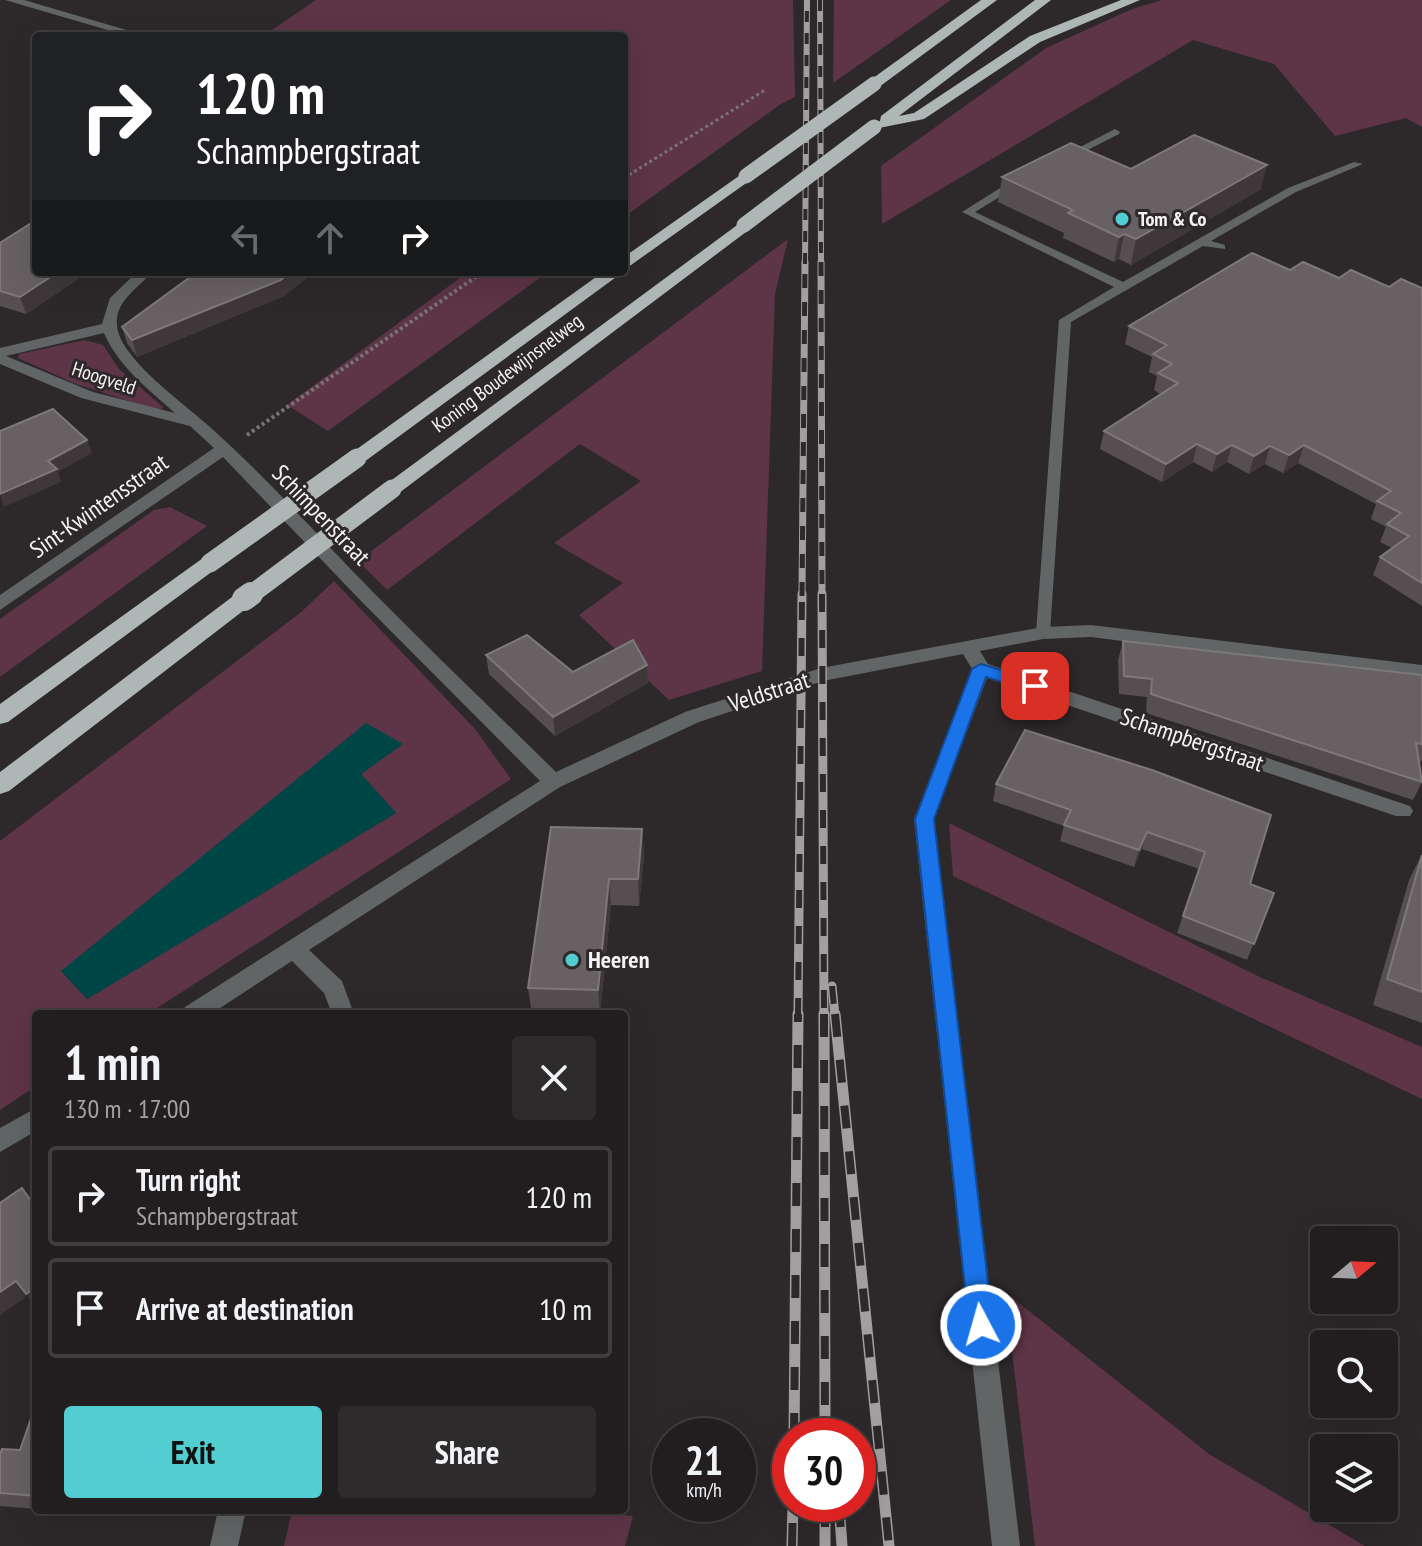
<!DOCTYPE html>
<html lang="en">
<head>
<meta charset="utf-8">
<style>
	body { margin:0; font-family:"PT Sans Narrow",sans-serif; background:#2e2b2d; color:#f1f3f6; height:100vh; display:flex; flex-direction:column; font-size:30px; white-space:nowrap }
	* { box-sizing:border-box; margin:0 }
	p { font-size:26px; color:#a2a2a5 }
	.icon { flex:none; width:44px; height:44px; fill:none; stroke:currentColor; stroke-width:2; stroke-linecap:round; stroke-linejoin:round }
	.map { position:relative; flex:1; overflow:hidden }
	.drawer { position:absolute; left:32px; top:1010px; width:596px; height:504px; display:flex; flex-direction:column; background:#221e20; border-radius:8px; box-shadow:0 8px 32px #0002,0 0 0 2px #3f3c3e }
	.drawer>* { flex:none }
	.guide { position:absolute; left:32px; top:32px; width:596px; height:244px; border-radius:8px; box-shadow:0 8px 32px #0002,0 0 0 2px #3f3c3e; background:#202124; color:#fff; overflow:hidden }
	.needle { width:52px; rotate:71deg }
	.buttons { position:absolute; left:1310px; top:1226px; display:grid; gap:16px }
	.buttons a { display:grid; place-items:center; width:88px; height:88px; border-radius:8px; background:#221e20; box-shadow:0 8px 32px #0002,0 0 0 2px #3f3c3e; font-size:40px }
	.speed { position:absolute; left:652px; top:1418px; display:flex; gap:16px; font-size:40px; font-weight:700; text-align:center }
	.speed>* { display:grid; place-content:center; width:104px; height:104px; border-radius:50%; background:#221e20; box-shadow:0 8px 32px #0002,0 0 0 2px #3f3c3e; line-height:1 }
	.speed small { font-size:20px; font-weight:400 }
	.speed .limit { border:12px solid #d22; background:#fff; color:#111 }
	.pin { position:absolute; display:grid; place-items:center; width:68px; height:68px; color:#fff; margin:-34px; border-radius:16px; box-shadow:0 4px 12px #0006 }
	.me { position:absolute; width:88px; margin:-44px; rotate:354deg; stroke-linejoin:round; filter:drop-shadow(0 0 6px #0008) }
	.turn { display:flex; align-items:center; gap:28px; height:168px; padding:0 32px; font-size:36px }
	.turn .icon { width:104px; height:104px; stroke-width:2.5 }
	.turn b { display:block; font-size:56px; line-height:68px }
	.lanes { display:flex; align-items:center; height:76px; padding:0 32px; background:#0003; justify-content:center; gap:40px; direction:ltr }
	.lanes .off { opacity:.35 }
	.round { display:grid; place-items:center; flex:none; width:84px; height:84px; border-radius:8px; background:#2e2b2d }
	.summary { display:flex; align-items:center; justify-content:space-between; height:136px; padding:0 32px }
	h1 { font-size:48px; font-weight:600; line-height:60px }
	.cta { display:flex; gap:16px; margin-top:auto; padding:16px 32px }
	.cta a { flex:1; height:92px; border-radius:8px; background:#52cdd0; color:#111; font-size:32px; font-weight:600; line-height:92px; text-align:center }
	.cta a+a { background:#2e2b2d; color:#f1f3f6 }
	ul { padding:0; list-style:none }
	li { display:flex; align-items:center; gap:24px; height:100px; margin:0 16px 12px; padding:0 16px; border:4px solid #3f3c3e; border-radius:8px }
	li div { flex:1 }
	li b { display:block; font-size:30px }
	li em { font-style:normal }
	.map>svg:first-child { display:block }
	.green { fill:#5e3447; fill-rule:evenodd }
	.water { fill:#014647 }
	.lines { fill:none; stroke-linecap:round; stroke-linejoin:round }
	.path-far1 { stroke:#787375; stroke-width:3; stroke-dasharray:3 3; stroke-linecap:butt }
	.path { stroke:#787375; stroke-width:4; stroke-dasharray:3 3; stroke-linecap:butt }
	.lane { fill:#616565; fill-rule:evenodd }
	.street { fill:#616565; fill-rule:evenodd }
	.highway { fill:#aeb6b6; fill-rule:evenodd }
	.rail-far3-casing { stroke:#a39ea0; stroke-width:6 }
	.rail-far2-casing { stroke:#a39ea0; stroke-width:7 }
	.rail-far1-casing { stroke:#a39ea0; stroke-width:9 }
	.rail-casing { stroke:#a39ea0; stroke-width:11 }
	.rail-far3 { stroke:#2d282a; stroke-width:4; stroke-dasharray:11; stroke-linecap:butt }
	.rail-far2 { stroke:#2d282a; stroke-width:5; stroke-dasharray:14; stroke-linecap:butt }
	.rail-far1 { stroke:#2d282a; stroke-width:6; stroke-dasharray:18; stroke-linecap:butt }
	.rail { stroke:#2d282a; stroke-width:8; stroke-dasharray:23; stroke-linecap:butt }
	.highway-bridge-far2 { stroke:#aeb6b6; stroke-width:15 }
	.highway-bridge-far1 { stroke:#aeb6b6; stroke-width:19 }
	.highway-bridge { stroke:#aeb6b6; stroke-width:24 }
	.wall { fill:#554f52 }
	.shaded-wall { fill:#3e383b }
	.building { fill:#676164; stroke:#7d787a; stroke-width:2 }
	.route { fill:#1a73e8; stroke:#114b97; stroke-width:2 }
	.poi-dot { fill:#52cdd0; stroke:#2d282a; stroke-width:3 }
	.labels { text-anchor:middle; stroke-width:6; stroke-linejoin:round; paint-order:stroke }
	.far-poi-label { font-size:20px; font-weight:bold; fill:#f7f3f4; stroke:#2d282a; text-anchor:start }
	.far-street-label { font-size:20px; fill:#f7f3f4; stroke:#2d282a }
	.street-label { font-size:24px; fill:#f7f3f4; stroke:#2d282a }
	.poi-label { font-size:24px; font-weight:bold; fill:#f7f3f4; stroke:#2d282a; text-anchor:start }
</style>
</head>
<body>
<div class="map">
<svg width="1422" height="1546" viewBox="0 0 1422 1546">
	<rect width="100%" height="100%" fill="#2d282a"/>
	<g class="green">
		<polygon points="316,0 793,0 795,97 781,104 624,217 624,36 263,36"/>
		<polygon points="834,0 951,0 833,83"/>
		<polygon points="1162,0 1422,0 1422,127 1406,118 1335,136 1274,64 1193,40 882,224 881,166 1046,48 1132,9"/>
		<polygon points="788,239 775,294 762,671 669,700 579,615 623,583 554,543 641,481 580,444 387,590 358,561"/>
		<polygon points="468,272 548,272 328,431 287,405"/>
		<polygon points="85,340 103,345 119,369 164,408 157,410 76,384 18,358 19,354"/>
		<polygon points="170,507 207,526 0,677 0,619 154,510"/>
		<path d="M 334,581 L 475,729 L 511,779 L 148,1014 L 36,1014 L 36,1086 L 0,1110 L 0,841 L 300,613 ZM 403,744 L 361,774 L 396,813 L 87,999 L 61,971 Z"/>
		<polygon points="949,823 1260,977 1422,1047 1422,1099 953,876"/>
		<polygon points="1005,1292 1209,1454 1365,1546 1035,1546"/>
		<polygon points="292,1510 562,1510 633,1516 625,1546 284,1546"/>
	</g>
	<polygon class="water" points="366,723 403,744 361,774 396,813 87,999 61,971"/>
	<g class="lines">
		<polyline class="path-far1" points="624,178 765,90"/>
		<polyline class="path" points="247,435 483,272"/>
		<g class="lane">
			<polygon points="1115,129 1120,132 1119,134 1070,159 1061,157"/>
			<polygon points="1354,162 1363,164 1296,192 1211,241 1225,245 1225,249 1203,246 1071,322 1050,633 1043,638 1038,637 1036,633 1059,320 1114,287 962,212 1013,180 1021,180 1021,184 975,212 1123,282 1288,188"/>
		</g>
		<g class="street">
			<polygon points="5,0 24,0 147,36 128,36"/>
			<path d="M 137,272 L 152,272 C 139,288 114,301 117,326 C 120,359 186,405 210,427 C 268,479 319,537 373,592 C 433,653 495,712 556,772 L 685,712 L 821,668 L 1043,627 L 1091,625 L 1422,665 L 1422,679 L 1091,637 L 1043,639 L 980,651 L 988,664 L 1410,806 L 1413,811 L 1410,816 L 1396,816 L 987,678 L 934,819 L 1020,1546 L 992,1546 L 914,819 L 972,669 L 963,654 L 823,681 L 699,722 L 560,787 L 309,950 L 342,981 L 354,1014 L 332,1014 L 324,993 L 292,961 L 211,1014 L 182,1014 L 185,1007 L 540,781 L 361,601 L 223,457 L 0,610 L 0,595 L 214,448 L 190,426 L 81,398 L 0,364 L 0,348 L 102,324 L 110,298 ZM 104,333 C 118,366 148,389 175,413 L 93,392 L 6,356 Z"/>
			<polygon points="36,1108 36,1131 0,1152 0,1128"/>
			<polygon points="218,1510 246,1510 238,1546 210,1546"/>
		</g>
		<g class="highway">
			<polygon points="981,0 997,0 879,87 869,87 869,81"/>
			<polygon points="1035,0 1051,0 899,116 914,113 1030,36 1121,0 1140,0 1040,42 924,119 869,130 869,124 880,121 881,116"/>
			<polygon points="746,171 754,176 752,179 624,270 624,257"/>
			<polygon points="744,220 750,221 752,225 750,229 399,493 385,493 382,489 385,485"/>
			<polygon points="603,272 623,272 364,462 350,462 347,458 350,454"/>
			<polygon points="210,556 221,563 217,568 8,722 0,724 0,704 203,558"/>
			<polygon points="244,592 252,594 255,599 252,604 9,791 0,794 0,772 236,594"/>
		</g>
		<defs>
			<g id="rail-far3">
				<polyline points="820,0 821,264"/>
				<polyline points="805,264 807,0"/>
			</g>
			<g id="rail-far2">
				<polyline points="821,262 822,596"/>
				<polyline points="802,596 805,262"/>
			</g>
			<g id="rail-far1">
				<polyline points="822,594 824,1016"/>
				<polyline points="832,986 835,1016"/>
				<polyline points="798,1016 802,594"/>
			</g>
			<g id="rail">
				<polyline points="824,1014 825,1436"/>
				<polyline points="835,1014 889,1546"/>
				<polyline points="794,1436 798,1014"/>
				<polyline points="825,1504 825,1546"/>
				<polyline points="839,1504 842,1546"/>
				<polyline points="792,1546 793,1504"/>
			</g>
		</defs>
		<use href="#rail-far3" class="rail-far3-casing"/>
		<use href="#rail-far2" class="rail-far2-casing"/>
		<use href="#rail-far1" class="rail-far1-casing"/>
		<use href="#rail" class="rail-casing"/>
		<use href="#rail-far3" class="rail-far3"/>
		<use href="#rail-far2" class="rail-far2"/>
		<use href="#rail-far1" class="rail-far1"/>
		<use href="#rail" class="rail"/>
		<g class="highway-bridge-far2">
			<polyline points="746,176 874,84"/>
			<polyline points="744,225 874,127"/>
		</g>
		<g class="highway-bridge-far1">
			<polyline points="210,563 357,458"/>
			<polyline points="249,596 392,489"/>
		</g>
		<polyline class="highway-bridge" points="244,599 251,594"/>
	</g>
	<g class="wall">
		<polygon points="1131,169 1261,189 1131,265 1119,259 1114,262 1063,238 1064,233 998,202 1002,177"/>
		<polygon points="0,243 36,272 76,272 78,279 26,314 0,306"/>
		<polygon points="1290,270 1389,287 1422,288 1422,606 1373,575 1380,557 1392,548 1380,542 1386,527 1371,519 1376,504 1298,463 1283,473 1265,464 1249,474 1227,462 1212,472 1193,462 1162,482 1100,449 1104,431 1160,394 1154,390 1157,376 1149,372 1152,357 1125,344 1129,326"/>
		<polygon points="186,272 314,272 284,296 137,357 127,343 122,327 188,278"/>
		<polygon points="1123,641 1422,675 1422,760 1420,763 1419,763 1422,782 1413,800 1146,713 1147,697 1119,694 1118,660"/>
		<polygon points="486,655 573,672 647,665 648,683 555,736 489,674"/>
		<polygon points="1152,770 1250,884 1274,893 1247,960 1177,933 1199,869 1142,849 1134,867 1060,841 1064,826 993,801 996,784"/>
		<polygon points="642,829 644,856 639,906 611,905 600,1014 532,1014 528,988"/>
		<polygon points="1422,854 1422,1023 1373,1005 1409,880"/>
		<polygon points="36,1404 36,1509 0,1506 0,1454 20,1450"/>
		<polygon points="51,1510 125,1510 123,1515"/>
	</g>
	<g class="shaded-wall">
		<polygon points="1267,165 1261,189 1131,265 1136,239"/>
		<polygon points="1124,234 1119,259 1114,262 1119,237"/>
		<polygon points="58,272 76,272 78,279 26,314 20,297"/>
		<polygon points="290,272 314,272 284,296 137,357 132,340"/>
		<polygon points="87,440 92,453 58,472 61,482 4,507 0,494 48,461"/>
		<polygon points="1197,444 1193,462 1162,482 1166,464"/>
		<polygon points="1232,445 1227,462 1212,472 1217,454"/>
		<polygon points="1304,445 1298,463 1283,473 1289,455"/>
		<polygon points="1270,446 1265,464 1249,474 1254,456"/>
		<polygon points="647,665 648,683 555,736 553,717"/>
		<polygon points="642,829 644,856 639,906 638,879"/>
		<polygon points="1147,832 1142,849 1134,867 1139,850"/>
		<polygon points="609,879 611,905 600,1014 598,990"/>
		<polygon points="16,1281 26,1297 0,1315 0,1292"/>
		<polygon points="36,1287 36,1309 26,1294"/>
	</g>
	<g class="building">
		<polygon points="1194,135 1267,165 1136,239 1124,234 1119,237 1068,213 1073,210 1002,177 1071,143 1131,169"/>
		<polygon points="36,220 36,272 58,272 20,297 0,291 0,243"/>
		<polygon points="1252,253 1290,270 1303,262 1339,278 1351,270 1389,287 1401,279 1422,288 1422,583 1380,557 1409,536 1387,524 1401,513 1377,501 1391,491 1304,445 1289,455 1270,446 1254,456 1232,445 1217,454 1197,444 1166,464 1104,431 1178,383 1158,373 1172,364 1153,354 1167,345 1129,326"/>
		<polygon points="197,272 290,272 281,280 132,340 122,327"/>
		<polygon points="53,409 87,440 48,461 57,469 0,494 0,431"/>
		<polygon points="527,635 573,672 633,640 647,665 553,717 486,655"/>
		<polygon points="1123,641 1422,675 1422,744 1416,743 1422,782 1151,694 1152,679 1124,676"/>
		<polygon points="1025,730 1152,770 1271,815 1250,884 1274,893 1254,944 1183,916 1205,852 1147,832 1139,850 1064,825 1071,810 996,784"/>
		<polygon points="551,827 642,829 638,879 609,879 598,990 528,988"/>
		<polygon points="1422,855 1422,992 1387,979"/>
		<polygon points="22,1188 36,1208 36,1287 26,1294 16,1281 0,1292 0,1203"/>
		<polygon points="36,1404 36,1496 0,1493 0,1454 2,1449 20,1450"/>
	</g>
	<polygon class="route" points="981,664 1041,682 1044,686 1035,692 986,677 934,819 993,1325 989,1333 981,1336 972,1333 969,1325 915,819 972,669"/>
	<g class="poi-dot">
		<circle cx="1122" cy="219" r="8"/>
		<circle cx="572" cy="960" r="8"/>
	</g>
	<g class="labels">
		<g class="far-poi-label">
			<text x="1138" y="226">Tom &amp; Co</text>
		</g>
		<g class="far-street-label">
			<text transform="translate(507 373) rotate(-37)" y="7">Koning Boudewijnsnelweg</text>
			<text transform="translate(104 378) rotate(18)" y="7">Hoogveld</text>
		</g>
		<g class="street-label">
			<text transform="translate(99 506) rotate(-35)" y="8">Sint-Kwintensstraat</text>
			<text transform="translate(321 515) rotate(46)" y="8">Schimpenstraat</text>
			<text transform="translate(769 692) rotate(-18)" y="8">Veldstraat</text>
			<text transform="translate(1192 740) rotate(19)" y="8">Schampbergstraat</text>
		</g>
		<g class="poi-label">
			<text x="588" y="968">Heeren</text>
		</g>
	</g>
</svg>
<div class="buttons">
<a><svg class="needle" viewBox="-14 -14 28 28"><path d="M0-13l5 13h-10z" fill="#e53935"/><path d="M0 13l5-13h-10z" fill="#a2a2a5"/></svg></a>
<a><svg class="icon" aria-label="search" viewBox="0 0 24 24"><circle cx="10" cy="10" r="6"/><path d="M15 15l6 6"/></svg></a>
<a><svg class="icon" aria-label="layers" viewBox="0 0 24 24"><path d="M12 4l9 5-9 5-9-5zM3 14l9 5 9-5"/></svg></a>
</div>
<div class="speed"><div>21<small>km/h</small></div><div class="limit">30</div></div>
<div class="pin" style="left:1035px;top:686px;background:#d93025"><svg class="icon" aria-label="arrive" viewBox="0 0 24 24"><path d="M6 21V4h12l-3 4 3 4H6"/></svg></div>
<svg class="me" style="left:981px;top:1325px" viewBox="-20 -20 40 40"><circle r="17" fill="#1a73e8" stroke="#fff" stroke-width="3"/><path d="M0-11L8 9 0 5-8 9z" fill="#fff"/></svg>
<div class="guide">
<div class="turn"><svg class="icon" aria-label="right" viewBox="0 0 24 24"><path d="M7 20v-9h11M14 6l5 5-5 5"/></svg><div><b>120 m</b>Schampbergstraat</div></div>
<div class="lanes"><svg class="icon off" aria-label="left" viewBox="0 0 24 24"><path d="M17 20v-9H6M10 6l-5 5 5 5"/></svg><svg class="icon off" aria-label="ahead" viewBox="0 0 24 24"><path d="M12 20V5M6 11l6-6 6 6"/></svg><svg class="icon" aria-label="right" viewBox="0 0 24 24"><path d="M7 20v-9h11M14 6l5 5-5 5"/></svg></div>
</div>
<section class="drawer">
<div class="summary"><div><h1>1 min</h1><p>130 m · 17:00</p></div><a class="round"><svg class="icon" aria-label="close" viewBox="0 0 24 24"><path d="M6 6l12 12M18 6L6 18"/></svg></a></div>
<ul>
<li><svg class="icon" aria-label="right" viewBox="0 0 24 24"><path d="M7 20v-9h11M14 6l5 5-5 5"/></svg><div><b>Turn right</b><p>Schampbergstraat</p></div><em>120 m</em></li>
<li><svg class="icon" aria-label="arrive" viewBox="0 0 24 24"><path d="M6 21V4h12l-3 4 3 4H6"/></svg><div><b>Arrive at destination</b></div><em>10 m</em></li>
</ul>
<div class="cta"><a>Exit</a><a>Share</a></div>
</section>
</div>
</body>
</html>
